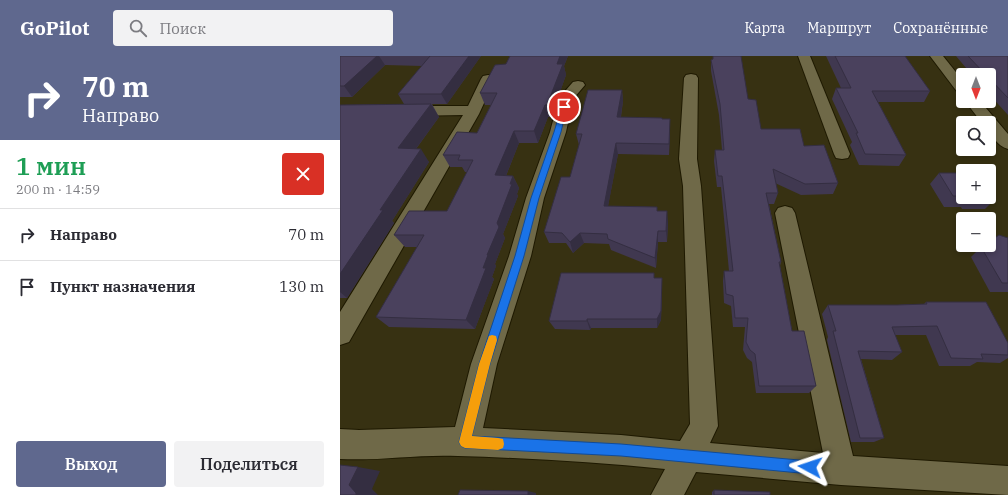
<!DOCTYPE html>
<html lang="ru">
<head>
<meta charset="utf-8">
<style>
	body { margin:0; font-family:"IBM Plex Serif",serif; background:#f2f2f3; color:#2b2b33; height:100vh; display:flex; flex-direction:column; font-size:15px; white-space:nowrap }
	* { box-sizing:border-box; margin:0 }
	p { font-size:13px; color:#7c7c81 }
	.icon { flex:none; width:22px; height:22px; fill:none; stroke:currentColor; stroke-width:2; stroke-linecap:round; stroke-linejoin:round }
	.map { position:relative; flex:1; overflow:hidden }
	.side { display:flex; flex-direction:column; background:#fff; width:340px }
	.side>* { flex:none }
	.top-card { background:#5f688e; color:#fff; overflow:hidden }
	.needle { width:26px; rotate:180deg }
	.fabs { position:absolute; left:616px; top:12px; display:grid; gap:8px }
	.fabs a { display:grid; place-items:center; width:40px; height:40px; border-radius:4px; background:#fff; box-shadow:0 2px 6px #0003; font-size:20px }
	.pin { position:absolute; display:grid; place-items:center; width:34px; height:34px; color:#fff; margin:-17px; border:2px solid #fff; border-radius:50%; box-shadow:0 1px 4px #0007 }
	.me { position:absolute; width:44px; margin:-22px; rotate:275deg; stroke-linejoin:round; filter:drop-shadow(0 0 3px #0008) }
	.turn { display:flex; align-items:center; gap:14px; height:84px; padding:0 16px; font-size:18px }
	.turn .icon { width:52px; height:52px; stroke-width:2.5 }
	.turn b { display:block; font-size:28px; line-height:34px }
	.round { display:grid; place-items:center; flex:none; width:42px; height:42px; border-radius:4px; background:#f2f2f3 }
	.overview { display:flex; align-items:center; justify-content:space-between; height:68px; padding:0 16px }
	h1 { font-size:24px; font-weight:600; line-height:30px; color:#1e9e55 }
	.button { display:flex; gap:8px; margin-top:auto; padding:8px 16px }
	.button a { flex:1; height:46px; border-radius:4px; background:#5f688e; color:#fff; font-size:16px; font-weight:600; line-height:46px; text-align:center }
	.button a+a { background:#f2f2f3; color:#2b2b33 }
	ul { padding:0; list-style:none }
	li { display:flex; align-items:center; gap:12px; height:52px; padding:0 16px; border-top:1px solid #e1e1e2 }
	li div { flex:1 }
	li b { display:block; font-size:15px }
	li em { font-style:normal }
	header { display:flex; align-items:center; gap:24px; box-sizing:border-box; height:56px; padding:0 20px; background:#5f688e; color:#fff }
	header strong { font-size:19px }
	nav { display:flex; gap:22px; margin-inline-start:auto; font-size:14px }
	.search { width:280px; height:36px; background:#f2f2f3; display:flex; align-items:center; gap:10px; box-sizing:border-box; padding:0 14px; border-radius:4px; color:#7c7c81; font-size:15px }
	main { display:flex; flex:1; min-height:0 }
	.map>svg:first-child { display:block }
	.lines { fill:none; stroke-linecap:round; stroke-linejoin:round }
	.street-casing { stroke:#1e1900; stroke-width:2 }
	.street { fill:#6f6948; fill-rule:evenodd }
	.wall { fill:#403850 }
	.shaded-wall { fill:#342e41 }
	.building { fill:#4a415d; stroke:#342e41 }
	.route { fill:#1a73e8; stroke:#114b97 }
	.slow { fill:#f59e0b }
</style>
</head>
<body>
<header>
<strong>GoPilot</strong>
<div class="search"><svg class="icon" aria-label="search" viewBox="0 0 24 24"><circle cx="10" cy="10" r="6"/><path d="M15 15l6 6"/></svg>Поиск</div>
<nav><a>Карта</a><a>Маршрут</a><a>Сохранённые</a></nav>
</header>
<main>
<section class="side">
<div class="top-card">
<div class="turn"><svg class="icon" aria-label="right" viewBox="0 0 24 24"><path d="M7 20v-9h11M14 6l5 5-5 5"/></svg><div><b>70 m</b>Направо</div></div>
</div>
<div class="overview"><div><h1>1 мин</h1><p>200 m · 14:59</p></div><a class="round" style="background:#d93025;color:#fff"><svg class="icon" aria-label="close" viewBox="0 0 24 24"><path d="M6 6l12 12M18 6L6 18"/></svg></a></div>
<ul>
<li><svg class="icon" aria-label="right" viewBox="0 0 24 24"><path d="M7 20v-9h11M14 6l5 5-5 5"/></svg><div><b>Направо</b></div><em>70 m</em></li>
<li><svg class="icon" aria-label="arrive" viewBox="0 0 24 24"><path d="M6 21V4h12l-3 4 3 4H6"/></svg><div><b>Пункт назначения</b></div><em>130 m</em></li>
</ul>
<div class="button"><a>Выход</a><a>Поделиться</a></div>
</section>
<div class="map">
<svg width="668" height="439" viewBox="0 0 668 439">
	<rect width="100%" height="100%" fill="#373112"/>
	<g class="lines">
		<defs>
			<g id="street">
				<polygon points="458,0 470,0 510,98 508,102 502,103 496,102 494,98"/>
				<polygon points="590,0 603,0 623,25 623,38 618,37"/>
				<path d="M 351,18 L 356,19 L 358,22 L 357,103 L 361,130 L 378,370 L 370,387 L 483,397 L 435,157 L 438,152 L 445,150 L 452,152 L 455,157 L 513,400 L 668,410 L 668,439 L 501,429 L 356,416 L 344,439 L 311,439 L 325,413 C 256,406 187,402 118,400 C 79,398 40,405 0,403 L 0,373 L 19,374 L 115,371 L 131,308 L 169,200 L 186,142 L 210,76 L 219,42 L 233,26 L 238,25 L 243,26 L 245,29 L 233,43 L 226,76 L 204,142 L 191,200 L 157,308 L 143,372 L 281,379 L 340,385 L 350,368 L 343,130 L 339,103 L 344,22 L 346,19 Z"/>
				<polygon points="148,19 153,20 155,23 139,58 9,286 0,289 0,256 123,59 66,60 61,58 58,55 61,52 66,50 128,50 141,23 143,20"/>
				<path d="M 625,45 L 640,45 L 668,78 L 668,93 C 657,90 649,78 649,67 L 642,67 Z"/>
			</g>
		</defs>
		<use href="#street" class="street-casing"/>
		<use href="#street" class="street"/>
	</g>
	<g class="wall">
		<polygon points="0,0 141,0 107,48 92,48 99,61 76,93 89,106 52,165 54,167 7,242 0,242 0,49 64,48 58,38 82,10 45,9 12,41 0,41"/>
		<polygon points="170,0 228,0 224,10 226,19 211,61 208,61 198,87 179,87 166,120 173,120 179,132 177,138 178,140 163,178 165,182 155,208 156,210 152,221 154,223 135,273 49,271 36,261 77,191 65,191 54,179 107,155 127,116 125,116 122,111 110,111 103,99 137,77 151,49 145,49 140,37 166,8"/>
		<polygon points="373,0 408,43 421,73 464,90 498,127 493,138 461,139 435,127 438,137 434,148 429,148 441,206 440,210 452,275 476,330 469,337 416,337 412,306 407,302 403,294 405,271 393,271 391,250 384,247 383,225 384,215 389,215 381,131 377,131 374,105 375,94 382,94 379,59 371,15 371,4 373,4"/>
		<polygon points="486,0 565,0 590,35 584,46 538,46 566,99 559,110 519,109 510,89 512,86 492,43 496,32 501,32"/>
		<polygon points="616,0 668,0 668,59 649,38 649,19 632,19"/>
		<polygon points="282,34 283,45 281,61 322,63 330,75 329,99 278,98 268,150 317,151 317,155 328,166 327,186 318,186 316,212 271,194 269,188 244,187 233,197 226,187 209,187 204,176 230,121 239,89 236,78"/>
		<polygon points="599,117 623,117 623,141 649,141 656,142 645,153 622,153 621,151 604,151 590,128"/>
		<polygon points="668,182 668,236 650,236 631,201 641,191"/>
		<polygon points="314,217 314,222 322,222 322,232 321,264 317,272 251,272 250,274 215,273 209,265"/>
		<polygon points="586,246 668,287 668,302 660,307 637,306 630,310 599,310 586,279 555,279 562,296 552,304 521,303 544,382 534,386 511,386 487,284 488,281 482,258 488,249 557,249 584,248"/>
		<polygon points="374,434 430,439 372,439 372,436"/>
	</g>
	<g class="shaded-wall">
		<polygon points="37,0 39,0 45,9 12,41 4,30"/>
		<polygon points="129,0 141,0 107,48 101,38"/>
		<polygon points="220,0 228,0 224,10 226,19 211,61 207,49 217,8"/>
		<polygon points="282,34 283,45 279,72 277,61"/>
		<polygon points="91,48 99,61 67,105 58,92"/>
		<polygon points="205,49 208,61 198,87 194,75"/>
		<polygon points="330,63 330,75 329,99 329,88"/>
		<polygon points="174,75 179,87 161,132 155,119"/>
		<polygon points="276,87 278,98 266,161 264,150"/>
		<polygon points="81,93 89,106 52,165 54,167 7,242 0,236 0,218 40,154"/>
		<polygon points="173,120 179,132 177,138 178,140 163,178 165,182 155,208 156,210 152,221 154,223 135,273 126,264 143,212 147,199 157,167"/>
		<polygon points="327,155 328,166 327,186 326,175"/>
		<polygon points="318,175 318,186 316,212 315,202"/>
		<polygon points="240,177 244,187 233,197 230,186"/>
		<polygon points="322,222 322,232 321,264 317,272 317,263"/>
		<polygon points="247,263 251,272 250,274 247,265"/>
		<polygon points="18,411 40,415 32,433 38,439 16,439 9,429"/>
		<polygon points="188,435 196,437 196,439 188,439"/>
	</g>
	<g class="building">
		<polygon points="0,0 37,0 4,30 0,30"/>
		<polygon points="90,0 129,0 101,38 58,38"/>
		<polygon points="170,0 220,0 217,8 223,8 207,49 205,49 194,75 174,75 155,119 173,120 170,128 172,128 157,167 159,171 147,199 148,199 143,212 146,212 126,264 36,261 84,179 54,179 69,155 107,155 133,104 118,104 120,99 103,99 117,76 137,77 157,37 140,37 155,9 166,8"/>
		<polygon points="373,0 401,0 408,43 416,44 421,73 460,73 464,90 484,89 498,127 465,128 433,113 438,137 426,137 441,206 439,206 452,275 464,275 476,330 419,330 415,298 410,294 406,286 408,262 395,262 393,240 386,238 384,215 393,215 382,120 378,120 375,94 384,94 380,48 371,4 373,3"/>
		<polygon points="495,0 565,0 590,35 532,35 566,99 525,98 516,77 518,77 496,32 511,32"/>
		<polygon points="628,0 668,0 668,42 649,22 649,19 646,19"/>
		<polygon points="248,34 282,34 277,61 322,62 322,63 330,63 329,88 276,87 264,150 317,151 317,155 327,155 326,175 318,175 315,202 268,183 267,178 240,177 230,186 222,177 204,176 221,121 230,121 242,78 236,78"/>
		<polygon points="91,48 58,92 81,93 40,154 43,154 0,218 0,49"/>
		<polygon points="599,117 623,117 623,140 613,140"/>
		<polygon points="649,133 656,142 632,142 631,141 649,141"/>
		<polygon points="659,179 668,182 668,227 662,227 641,191 644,189 649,189 649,186"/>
		<polygon points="221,217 314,217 314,222 322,222 321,255 317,263 247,263 247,265 209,265"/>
		<polygon points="586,246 646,246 668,287 668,299 641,298 643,303 611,302 597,270 552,271 562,296 518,295 544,382 520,382 493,275 496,275 488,249 557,249 587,248"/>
		<polygon points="0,409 18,411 9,429 16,437 16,439 0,439"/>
		<polygon points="120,434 188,435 188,439 118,439"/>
		<polygon points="374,434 430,436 430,439 374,439"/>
	</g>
	<polygon class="route" points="222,49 227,51 221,76 199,142 184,200 150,308 132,380 281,388 470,405 475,407 476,411 475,416 470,418 281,400 125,392 121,390 119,386 139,308 175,200 191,142 214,76"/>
	<polygon class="slow" points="152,279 156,280 157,284 150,308 132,380 158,382 163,383 164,388 163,392 158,394 125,392 121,390 119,386 139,308 149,280"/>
</svg>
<div class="fabs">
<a><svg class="needle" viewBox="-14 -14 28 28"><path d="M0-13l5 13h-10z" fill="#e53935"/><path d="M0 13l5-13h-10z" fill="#7c7c81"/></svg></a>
<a><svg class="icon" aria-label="search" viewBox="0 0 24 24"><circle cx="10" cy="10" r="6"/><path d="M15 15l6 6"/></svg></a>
<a>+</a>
<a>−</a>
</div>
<div class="pin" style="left:224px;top:51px;background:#d93025"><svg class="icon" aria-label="arrive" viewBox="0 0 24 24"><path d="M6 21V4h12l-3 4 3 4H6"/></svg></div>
<svg class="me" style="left:470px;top:411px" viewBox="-20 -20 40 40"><path d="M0-17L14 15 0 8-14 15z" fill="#1a73e8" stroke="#fff" stroke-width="4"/></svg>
</div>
</main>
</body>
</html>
